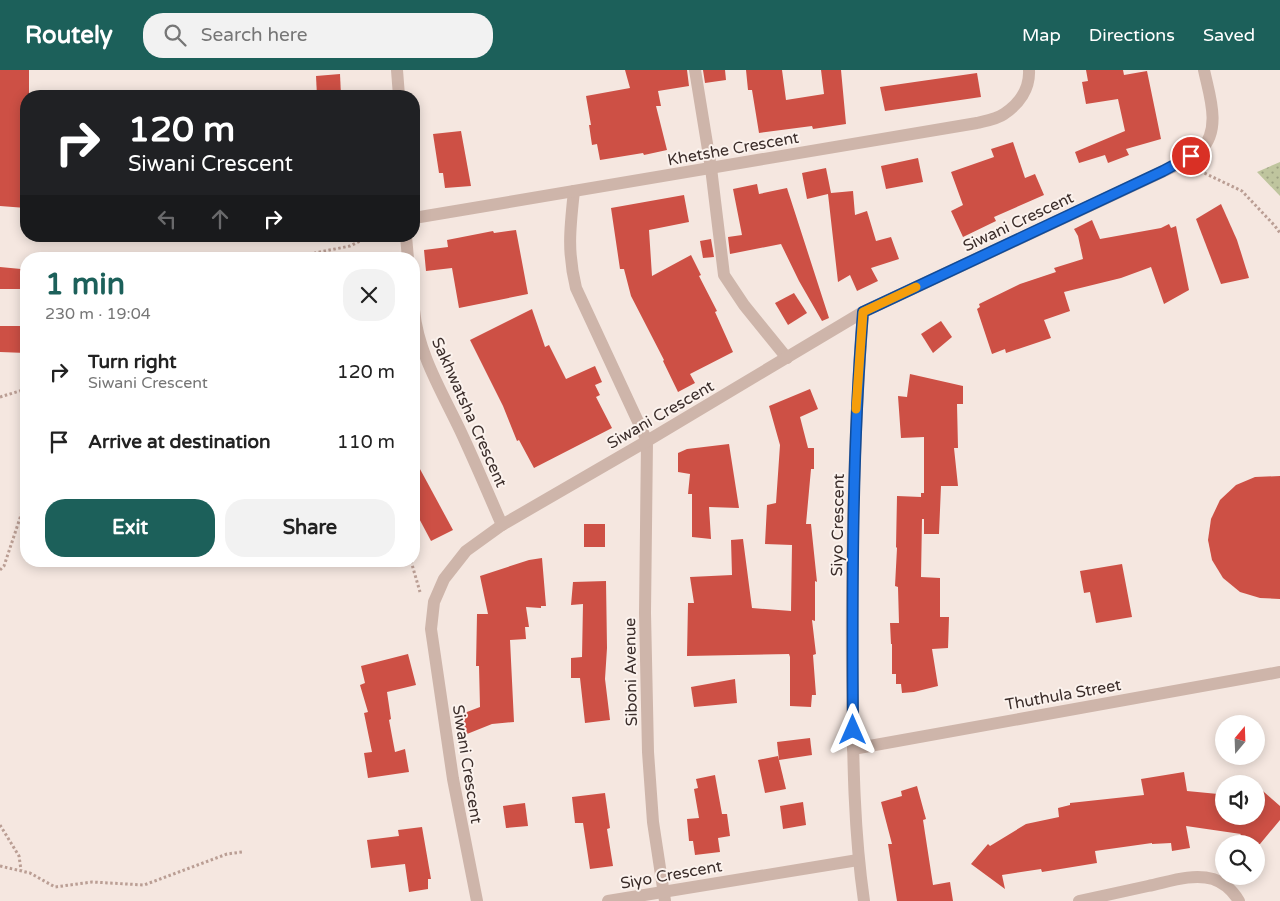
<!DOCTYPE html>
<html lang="en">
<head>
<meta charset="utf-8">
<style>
	body { margin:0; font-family:"Varela Round",sans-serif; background:#f2f2f2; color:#222; height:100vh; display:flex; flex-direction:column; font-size:19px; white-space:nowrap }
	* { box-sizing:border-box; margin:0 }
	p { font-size:16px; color:#767676 }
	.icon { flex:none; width:28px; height:28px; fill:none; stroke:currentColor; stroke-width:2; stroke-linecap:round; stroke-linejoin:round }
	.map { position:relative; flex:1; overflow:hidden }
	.panel { position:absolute; left:20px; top:182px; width:400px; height:315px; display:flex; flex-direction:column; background:#fff; border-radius:20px; box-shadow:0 2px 12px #0003 }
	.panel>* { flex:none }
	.banner { position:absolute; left:20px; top:20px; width:400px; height:152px; border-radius:20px; box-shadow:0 2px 12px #0003; background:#202124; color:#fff; overflow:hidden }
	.needle { width:32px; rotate:19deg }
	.fabs { position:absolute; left:1215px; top:645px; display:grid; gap:10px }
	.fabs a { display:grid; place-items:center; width:50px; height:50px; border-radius:50%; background:#fff; box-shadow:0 2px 12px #0003; font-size:25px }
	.pin { position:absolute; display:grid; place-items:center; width:42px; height:42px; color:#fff; margin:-21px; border:2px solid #fff; border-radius:50%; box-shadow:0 1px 5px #0007 }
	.me { position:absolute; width:55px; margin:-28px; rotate:0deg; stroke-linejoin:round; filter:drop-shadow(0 0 4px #0008) }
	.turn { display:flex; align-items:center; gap:18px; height:105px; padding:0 25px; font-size:22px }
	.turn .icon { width:65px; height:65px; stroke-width:2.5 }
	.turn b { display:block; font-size:35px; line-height:42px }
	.lanes { display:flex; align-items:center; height:48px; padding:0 25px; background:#0003; justify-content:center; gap:25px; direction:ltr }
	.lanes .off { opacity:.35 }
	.round { display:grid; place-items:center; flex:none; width:52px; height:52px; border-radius:20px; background:#f2f2f2 }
	.overview { display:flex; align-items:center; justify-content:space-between; height:85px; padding:0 25px }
	h1 { font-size:30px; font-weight:800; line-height:38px; color:#1c605a }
	.cta { display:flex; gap:10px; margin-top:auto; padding:10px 25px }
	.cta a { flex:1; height:58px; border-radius:20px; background:#1c605a; color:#fff; font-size:20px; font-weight:800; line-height:58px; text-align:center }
	.cta a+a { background:#f2f2f2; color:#222 }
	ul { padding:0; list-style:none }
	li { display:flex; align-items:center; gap:15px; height:70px; padding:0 25px }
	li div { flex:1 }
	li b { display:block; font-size:19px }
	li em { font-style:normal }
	header { display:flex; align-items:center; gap:30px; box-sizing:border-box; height:70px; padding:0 25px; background:#1c605a; color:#fff }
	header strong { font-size:24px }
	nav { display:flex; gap:28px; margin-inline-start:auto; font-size:18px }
	.search { width:350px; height:45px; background:#f2f2f2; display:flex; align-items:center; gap:12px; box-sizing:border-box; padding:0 18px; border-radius:20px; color:#767676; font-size:19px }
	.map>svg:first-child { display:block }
	.park { fill:url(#park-dots) }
	.building { fill:#cd5045 }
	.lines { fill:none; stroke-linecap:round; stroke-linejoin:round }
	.path { stroke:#ba9e94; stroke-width:3; stroke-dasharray:2.5 2.5; stroke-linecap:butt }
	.minor { stroke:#ceb5aa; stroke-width:12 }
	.route-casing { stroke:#114b97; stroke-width:12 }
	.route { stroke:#1a73e8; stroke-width:9 }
	.slow { stroke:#f59e0b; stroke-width:9 }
	.labels { text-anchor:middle; stroke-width:4; stroke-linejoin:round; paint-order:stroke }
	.street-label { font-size:16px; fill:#3b2d2a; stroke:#fbf2ed }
</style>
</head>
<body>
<header>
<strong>Routely</strong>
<div class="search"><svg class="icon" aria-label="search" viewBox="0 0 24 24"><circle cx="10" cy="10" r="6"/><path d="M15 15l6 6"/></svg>Search here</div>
<nav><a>Map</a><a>Directions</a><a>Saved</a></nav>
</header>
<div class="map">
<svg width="1280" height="831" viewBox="0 0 1280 831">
	<defs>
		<pattern id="park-dots" width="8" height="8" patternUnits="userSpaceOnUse" patternTransform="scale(1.25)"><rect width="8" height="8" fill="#bfc59e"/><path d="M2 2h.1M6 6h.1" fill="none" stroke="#9ca081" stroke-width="1.8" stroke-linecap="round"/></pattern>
	</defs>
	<rect width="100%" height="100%" fill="#f5e7e0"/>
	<polygon class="park" points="1280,92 1280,126 1257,102"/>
	<g class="building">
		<polygon points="0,0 29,0 29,26 26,26 24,117 26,117 26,138 0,136"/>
		<polygon points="625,0 687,0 689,16 658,21 661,36 656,36 667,80 644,85 643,83 600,90 597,74 592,75 589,55 591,55 586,26 630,18"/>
		<polygon points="703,0 725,0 726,10 705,13"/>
		<polygon points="746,0 782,0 786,30 824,24 821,0 841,0 846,54 813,59 812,56 759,63 752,20 748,20"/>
		<polygon points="1086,0 1123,0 1124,5 1147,1 1161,69 1126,79 1129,85 1108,93 1105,85 1079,93 1075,82 1125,61 1118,29 1086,34 1082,12 1088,11"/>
		<polygon points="977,3 981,27 885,41 880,17"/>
		<polygon points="340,4 341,26 317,26 316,6"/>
		<polygon points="461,61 471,116 445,118 443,103 439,103 433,64"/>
		<polygon points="1013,72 1025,108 1035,104 1044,125 994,147 996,151 963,167 951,141 963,135 951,102 994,87 991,79"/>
		<polygon points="918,88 923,112 886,119 881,96"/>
		<polygon points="826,98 831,123 853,121 855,145 867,141 876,171 891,167 899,189 871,198 878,211 857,221 850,205 838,212 828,124 807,129 802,103"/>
		<polygon points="757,114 759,124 787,118 829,248 822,251 799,211 781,174 730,184 728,167 742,165 733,119"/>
		<polygon points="684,125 689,152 649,160 652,206 691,185 701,205 699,206 717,241 715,242 733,282 690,304 695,313 678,322 663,291 664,290 631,226 624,199 620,199 611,138"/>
		<polygon points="1221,134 1237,170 1249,208 1221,214 1196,149"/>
		<polygon points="1092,150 1100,169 1161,158 1169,154 1171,158 1176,156 1189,220 1164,234 1151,197 1121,208 1064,222 1070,241 1044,250 1051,268 1006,283 1005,279 992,284 977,239 980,237 979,234 1020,214 1056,202 1054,198 1083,189 1078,166 1074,159"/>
		<polygon points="516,160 528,224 459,238 452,198 426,201 424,180 448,177 447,170 493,161 494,163"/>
		<polygon points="711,169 714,187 703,188 700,171"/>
		<polygon points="0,197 21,199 20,219 0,219"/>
		<polygon points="794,223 807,243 788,255 775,233"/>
		<polygon points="532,239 545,277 549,275 566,309 595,296 602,312 595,315 600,325 596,327 612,358 534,398 519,370 517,371 503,336 470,270"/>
		<polygon points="941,251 952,267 933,283 921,264"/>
		<polygon points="0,256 26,256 26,283 0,282"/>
		<polygon points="910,304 963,316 963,334 957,334 958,378 954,378 958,416 941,416 939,464 924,464 924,449 922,449 921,507 940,508 940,547 949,547 948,578 932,579 938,616 914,622 902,623 901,614 896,614 896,604 892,604 892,574 891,574 890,553 899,553 898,517 895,516 897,478 896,477 897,426 921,427 921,423 924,423 924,367 901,368 898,326 907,327"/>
		<polygon points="810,319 818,339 800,347 808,378 814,378 814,399 811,399 806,454 811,454 817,512 815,511 815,551 812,550 816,584 813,585 816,625 812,625 811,637 790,636 790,587 789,584 687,586 688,533 694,533 690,507 732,505 731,470 743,469 752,538 791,541 792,475 765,474 767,435 776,433 780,375 769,336"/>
		<polygon points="729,374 739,438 709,437 711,469 692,467 692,424 688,424 690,404 678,402 678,383 687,379"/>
		<polygon points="414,388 453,460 431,471 414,439"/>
		<polygon points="1280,406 1280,529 1260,528 1240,522 1223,508 1212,490 1208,470 1211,449 1220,430 1236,415 1255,407"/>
		<rect x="584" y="454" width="21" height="23"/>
		<polygon points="542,488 546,536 541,536 541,538 526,537 529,557 525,557 526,569 510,570 514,652 492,654 467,664 459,645 480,637 479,596 476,596 477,544 488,544 480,506 529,490"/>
		<polygon points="1122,494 1132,547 1096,553 1090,522 1084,523 1080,501"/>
		<polygon points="606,511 607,578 605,609 610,650 585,653 580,608 571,608 571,588 582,587 583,534 571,535 573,512"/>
		<polygon points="408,584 416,615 387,622 391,649 389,650 395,682 405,679 409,702 368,708 364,683 372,682 364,643 368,642 360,615 365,613 361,596"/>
		<polygon points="735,609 737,633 694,637 691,617"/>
		<polygon points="810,668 812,685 779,690 777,672"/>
		<polygon points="778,686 786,719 765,723 758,690"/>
		<polygon points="1184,702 1187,721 1218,724 1219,718 1224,718 1224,746 1256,746 1256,715 1280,736 1280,750 1260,774 1233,774 1241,764 1186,756 1190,778 1172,781 1171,773 1152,774 1152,773 1095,781 1097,793 1042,802 1041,799 1002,805 1005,819 971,794 988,774 990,776 1026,754 1059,747 1058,738 1070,735 1070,733 1144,725 1141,709"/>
		<polygon points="715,705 722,744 727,744 730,766 718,768 720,782 695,785 693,771 689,771 687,749 699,748 694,719 698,718 696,709"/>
		<polygon points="1236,708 1248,708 1254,714 1235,714"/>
		<polygon points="917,716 926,749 923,750 933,815 950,812 953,831 897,831 888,774 892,774 881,732 902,726 901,721"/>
		<polygon points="605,723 610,758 607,759 613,796 590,799 583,753 575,753 572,727"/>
		<polygon points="803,732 806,755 783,759 780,736"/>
		<polygon points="525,733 528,756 506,758 503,736"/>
		<polygon points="422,757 431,809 428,809 428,819 409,822 405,794 371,798 367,770 399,766 398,760"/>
	</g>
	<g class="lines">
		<g class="path">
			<polyline points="1200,101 1242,121 1275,156 1280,163"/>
			<polyline points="313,189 315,183 350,176 370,166"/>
			<polyline points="0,327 26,319"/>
			<polyline points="411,491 420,522"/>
			<polyline points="0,500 4,496 26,430"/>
			<polyline points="0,755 19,786 21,800"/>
			<polyline points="0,796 30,803 55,817 92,812 144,815 227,784 242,782"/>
		</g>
		<g class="minor">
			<polyline points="397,0 399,26"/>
			<polyline points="695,0 711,98 724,205 744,235 787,288"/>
			<path d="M 574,121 C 570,158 567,181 576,218 L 647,371 L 645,543 L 648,682 L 653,752 L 665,831"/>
			<path d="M 414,148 L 977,53 C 985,51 997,49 1004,44 C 1019,34 1030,19 1029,0"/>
			<polyline points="406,166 408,189"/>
			<path d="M 414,240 C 418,283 442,322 460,360 C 475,392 488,423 502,455"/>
			<path d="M 863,242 C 854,361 851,481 852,601 C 853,678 853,755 864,831"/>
			<polyline points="853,679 1280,602"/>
			<path d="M 477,831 L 453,709 L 431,559 L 434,532 L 444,509 L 466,481 L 502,455 L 647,371 L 863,242 L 1181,93 C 1187,89 1195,85 1201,80 C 1222,59 1209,24 1204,0"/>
			<polyline points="608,831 858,790"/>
			<path d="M 1079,831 C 1102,826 1125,821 1148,816 C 1168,812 1192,803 1213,809 C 1225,813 1233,821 1239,831"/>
		</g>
	</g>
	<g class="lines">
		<defs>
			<path id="route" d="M 853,660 C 852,520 852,381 863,242 L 1163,101 L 1191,86"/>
		</defs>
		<use href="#route" class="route-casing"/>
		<use href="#route" class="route"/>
		<polyline class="slow" points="856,339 863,242 916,217"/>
	</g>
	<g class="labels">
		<g class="street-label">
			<text transform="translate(733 78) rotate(-10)" y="6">Khetshe Crescent</text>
			<text transform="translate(1018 151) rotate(-25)" y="6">Siwani Crescent</text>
			<text transform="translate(470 342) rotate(66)" y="6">Sakhwatsha Crescent</text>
			<text transform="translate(660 344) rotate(-30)" y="6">Siwani Crescent</text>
			<text transform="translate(837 455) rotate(-89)" y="6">Siyo Crescent</text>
			<text transform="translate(630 602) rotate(-91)" y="6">Siboni Avenue</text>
			<text transform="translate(1063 624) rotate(-10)" y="6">Thuthula Street</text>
			<text transform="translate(468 694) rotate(81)" y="6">Siwani Crescent</text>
			<text transform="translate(671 804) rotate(-10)" y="6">Siyo Crescent</text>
		</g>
	</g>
</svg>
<div class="fabs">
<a><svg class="needle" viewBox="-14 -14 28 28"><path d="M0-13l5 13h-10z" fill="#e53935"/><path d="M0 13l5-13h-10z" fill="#767676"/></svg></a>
<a><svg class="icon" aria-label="sound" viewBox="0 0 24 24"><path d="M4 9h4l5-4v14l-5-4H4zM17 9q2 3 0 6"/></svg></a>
<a><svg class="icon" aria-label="search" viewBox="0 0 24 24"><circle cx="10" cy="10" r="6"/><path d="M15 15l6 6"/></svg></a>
</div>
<div class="pin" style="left:1191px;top:86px;background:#d93025"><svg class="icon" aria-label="arrive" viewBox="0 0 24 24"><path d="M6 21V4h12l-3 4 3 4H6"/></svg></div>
<svg class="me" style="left:853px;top:660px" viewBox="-20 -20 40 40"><path d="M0-17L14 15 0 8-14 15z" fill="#1a73e8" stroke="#fff" stroke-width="4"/></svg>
<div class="banner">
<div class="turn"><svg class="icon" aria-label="right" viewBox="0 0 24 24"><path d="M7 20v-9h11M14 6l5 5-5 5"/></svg><div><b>120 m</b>Siwani Crescent</div></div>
<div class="lanes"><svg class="icon off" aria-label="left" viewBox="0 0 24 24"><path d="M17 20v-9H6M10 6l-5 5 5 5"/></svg><svg class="icon off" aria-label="ahead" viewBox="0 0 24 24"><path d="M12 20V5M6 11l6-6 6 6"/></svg><svg class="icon" aria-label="right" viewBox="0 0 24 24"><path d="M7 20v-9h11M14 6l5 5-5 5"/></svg></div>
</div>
<section class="panel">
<div class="overview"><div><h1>1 min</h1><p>230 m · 19:04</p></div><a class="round"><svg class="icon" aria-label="close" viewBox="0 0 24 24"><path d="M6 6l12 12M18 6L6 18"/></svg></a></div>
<ul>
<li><svg class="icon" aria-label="right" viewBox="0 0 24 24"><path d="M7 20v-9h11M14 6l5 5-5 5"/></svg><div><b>Turn right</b><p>Siwani Crescent</p></div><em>120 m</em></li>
<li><svg class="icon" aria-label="arrive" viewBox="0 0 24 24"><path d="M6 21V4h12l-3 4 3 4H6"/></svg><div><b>Arrive at destination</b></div><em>110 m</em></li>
</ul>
<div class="cta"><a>Exit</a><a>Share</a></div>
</section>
</div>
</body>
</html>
